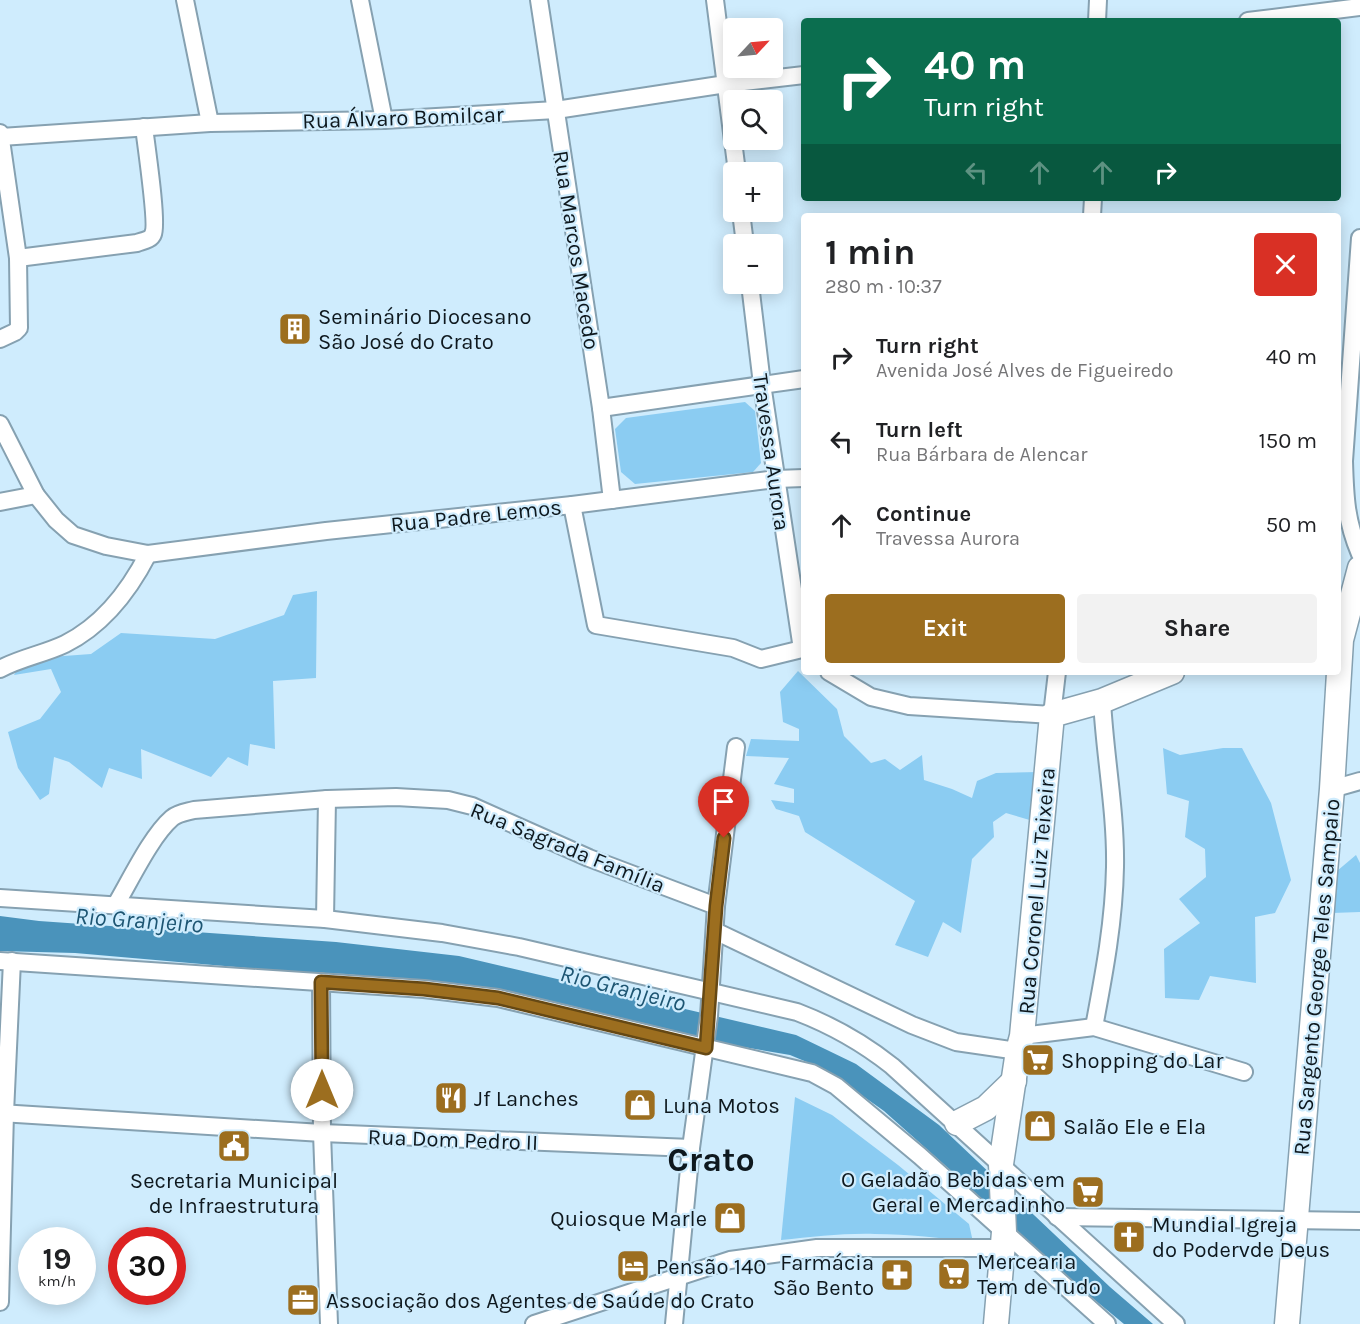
<!DOCTYPE html>
<html lang="en">
<head>
<meta charset="utf-8">
<style>
	body { margin:0; font-family:Karla,sans-serif; background:#f2f2f2; color:#202124; height:100vh; display:flex; flex-direction:column; font-size:22px; white-space:nowrap }
	* { box-sizing:border-box; margin:0 }
	p { font-size:20px; color:#757577 }
	.icon { flex:none; width:33px; height:33px; fill:none; stroke:currentColor; stroke-width:2; stroke-linecap:round; stroke-linejoin:round }
	.map { position:relative; flex:1; overflow:hidden }
	.details { position:absolute; left:801px; top:213px; width:540px; height:462px; display:flex; flex-direction:column; background:#fff; border-radius:6px; box-shadow:0 3px 15px #0003 }
	.details>* { flex:none }
	.hud { position:absolute; left:801px; top:18px; width:540px; height:183px; border-radius:6px; box-shadow:0 3px 15px #0003; background:#0b6e4f; color:#fff; overflow:hidden }
	.needle { width:39px; rotate:64deg }
	.tools { position:absolute; left:723px; top:18px; display:grid; gap:12px }
	.tools a { display:grid; place-items:center; width:60px; height:60px; border-radius:6px; background:#fff; box-shadow:0 3px 15px #0003; font-size:30px }
	.speed { position:absolute; left:18px; top:1227px; display:flex; gap:12px; font-size:30px; font-weight:700; text-align:center }
	.speed>* { display:grid; place-content:center; width:78px; height:78px; border-radius:50%; background:#fff; box-shadow:0 3px 15px #0003; line-height:1 }
	.speed small { font-size:15px; font-weight:400 }
	.speed .limit { border:9px solid #d22; background:#fff; color:#111 }
	.pin { position:absolute; display:grid; place-items:center; width:51px; height:51px; color:#fff; margin:-62px -26px; border-radius:50% 50% 50% 0; rotate:-45deg; box-shadow:0 0 6px #0007 }
	.pin .icon { rotate:45deg }
	.me { position:absolute; width:66px; margin:-33px; rotate:0deg; stroke-linejoin:round; filter:drop-shadow(0 0 4px #0008) }
	.turn { display:flex; align-items:center; gap:21px; height:126px; padding:0 24px; font-size:27px }
	.turn .icon { width:78px; height:78px; stroke-width:2.5 }
	.turn b { display:block; font-size:42px; line-height:51px }
	.lanes { display:flex; align-items:center; height:57px; padding:0 24px; background:#0003; justify-content:center; gap:30px; direction:ltr }
	.lanes .off { opacity:.35 }
	.round { display:grid; place-items:center; flex:none; width:63px; height:63px; border-radius:6px; background:#f2f2f2 }
	.summary { display:flex; align-items:center; justify-content:space-between; height:102px; padding:0 24px }
	h1 { font-size:36px; font-weight:700; line-height:45px }
	.button { display:flex; gap:12px; margin-top:auto; padding:12px 24px }
	.button a { flex:1; height:69px; border-radius:6px; background:#9c6e1f; color:#fff; font-size:24px; font-weight:700; line-height:69px; text-align:center }
	.button a+a { background:#f2f2f2; color:#202124 }
	ul { padding:0; list-style:none }
	li { display:flex; align-items:center; gap:18px; height:84px; padding:0 24px }
	li div { flex:1 }
	li b { display:block; font-size:22px }
	li em { font-style:normal }
	.map>svg:first-child { display:block }
	.green { fill:#8bccf2 }
	.water { fill:#4a93bb }
	.lines { fill:none; stroke-linecap:round; stroke-linejoin:round }
	.minor-casing { stroke:#86a1b1; stroke-width:20 }
	.secondary-casing { stroke:#86a1b1; stroke-width:27 }
	.minor { stroke:#fff; stroke-width:16 }
	.secondary { stroke:#fff; stroke-width:24 }
	.route-casing { stroke:#654814; stroke-width:15 }
	.route { stroke:#9c6e1f; stroke-width:10 }
	.labels { text-anchor:middle; stroke-width:4.5; stroke-linejoin:round; paint-order:stroke }
	.street-label { font-size:22px; fill:#0e181e; stroke:#cfecfd }
	.poi-label { font-size:22px; fill:#0e181e; stroke:#cfecfd; text-anchor:start }
	.water-label { font-size:24px; font-style:italic; fill:#1d5572; stroke:#cfecfd }
	.town-label { font-size:34px; font-weight:bold; fill:#0e181e; stroke:#cfecfd }
</style>
</head>
<body>
<div class="map">
<svg width="1360" height="1324" viewBox="0 0 1360 1324">
	<rect width="100%" height="100%" fill="#cfecfd"/>
	<g class="green">
		<polygon points="745,402 755,411 761,463 753,472 635,484 621,472 615,429 626,418"/>
		<polygon points="317,591 316,678 273,681 275,749 250,744 248,766 228,757 211,777 141,749 142,779 109,768 102,788 69,762 54,757 49,794 40,800 18,768 8,732 40,719 61,692 51,669 14,675 23,659 91,654 121,633 215,639 284,615 293,595"/>
		<polygon points="798,671 837,709 844,736 871,763 885,759 900,770 922,755 924,780 952,789 972,798 977,781 996,773 1038,772 1033,821 1006,813 993,822 994,837 972,859 961,933 943,922 928,957 895,945 915,901 805,832 799,816 776,809 771,800 794,803 794,789 774,784 789,758 746,756 751,739 799,741 799,729 783,722 780,692"/>
		<polygon points="1163,748 1180,755 1223,748 1242,748 1271,803 1291,880 1275,913 1255,917 1256,983 1210,976 1199,1000 1165,998 1164,949 1200,923 1179,899 1206,877 1205,849 1185,837 1189,801 1167,794"/>
		<polygon points="1356,855 1360,863 1360,912 1332,913 1337,871"/>
		<path d="M 795,1097 L 832,1115 L 898,1165 L 969,1224 L 973,1242 C 941,1238 908,1234 875,1234 C 844,1233 813,1237 781,1240 Z"/>
	</g>
	<polygon class="water" points="0,916 39,921 336,942 459,956 796,1035 856,1064 939,1125 1110,1287 1153,1324 1124,1324 1039,1254 966,1184 884,1111 826,1070 790,1055 714,1042 455,985 346,974 295,972 75,953 0,951"/>
	<g class="lines">
		<defs>
			<g id="minor">
				<polyline points="185,0 210,123"/>
				<polyline points="360,0 384,120"/>
				<polyline points="539,0 601,408 612,500"/>
				<polyline points="715,0 737,172"/>
				<polyline points="1097,21 1098,0"/>
				<polyline points="1248,21 1360,7"/>
				<polyline points="0,133 18,258 19,328 15,332 0,339"/>
				<polyline points="1,137 210,123 384,120 556,110 726,84 804,75"/>
				<polyline points="741,212 745,244"/>
				<polyline points="1092,216 1093,198"/>
				<path d="M 1360,238 L 1344,461 C 1345,497 1346,521 1360,554"/>
				<path d="M 18,258 L 137,243 C 142,241 151,240 153,234 C 158,224 146,144 144,127"/>
				<polyline points="750,284 762,384 802,649"/>
				<polyline points="601,408 804,379"/>
				<polyline points="0,424 36,495 56,520 73,535 106,546 148,554 326,531 572,505 776,479 804,478"/>
				<polyline points="0,502 36,495"/>
				<polyline points="572,505 596,625 733,648 761,659 802,649"/>
				<path d="M 0,669 C 20,658 44,654 65,644 C 103,625 129,591 148,554"/>
				<polyline points="829,672 871,697 909,706 1052,715 1057,672"/>
				<polyline points="1332,789 1360,781"/>
				<path d="M 0,898 L 325,919 L 442,933 L 519,947 L 797,1012 C 831,1025 863,1043 892,1066 L 1176,1324"/>
				<path d="M 115,906 C 130,881 151,836 172,818 C 178,813 187,812 194,810 L 327,799 L 396,797 L 448,800 L 472,806 L 589,858 L 716,906 L 709,1016 L 691,1148 L 674,1324"/>
				<polyline points="716,906 736,747"/>
				<polyline points="325,919 327,799"/>
				<polyline points="715,931 912,1025 956,1042 1018,1051"/>
				<polyline points="0,961 424,989 498,998 812,1073 836,1086 920,1156 1107,1324"/>
				<polyline points="321,982 322,1133 329,1324"/>
				<path d="M 1094,1027 C 1104,974 1114,922 1115,867 C 1116,812 1105,757 1102,701"/>
				<polyline points="1022,1036 1094,1027 1244,1072"/>
				<polyline points="0,1113 322,1133 691,1148"/>
				<polyline points="1057,1217 1360,1221"/>
				<polyline points="0,1302 5,1113 12,961"/>
				<polyline points="534,1324 730,1260 817,1248 1003,1248"/>
			</g>
			<g id="secondary">
				<polyline points="957,1123 986,1108 1014,1081"/>
				<polyline points="996,1324 1004,1232 1001,1164 1018,1051 1022,1036 1052,715 1102,701 1172,672"/>
				<polyline points="1287,1324 1332,789 1341,640 1360,568"/>
			</g>
		</defs>
		<use href="#minor" class="minor-casing"/>
		<use href="#secondary" class="secondary-casing"/>
		<use href="#minor" class="minor"/>
		<use href="#secondary" class="secondary"/>
	</g>
	<g class="lines">
		<defs>
			<polyline id="route" points="322,1090 321,982 424,989 498,998 706,1048 716,906 724,838"/>
		</defs>
		<use href="#route" class="route-casing"/>
		<use href="#route" class="route"/>
	</g>
	<defs>
		<symbol id="building-square" viewBox="-11 -11 22 22"><rect x="-9" y="-9" width="18" height="18" rx="4" fill="#9c6e1f" stroke="#cfecfd"/><path d="M-4-6H4V6H1V3H-1V6H-4ZM-2.5-4.3h1.7v1.8h-1.7ZM.8-4.3h1.7v1.8H.8ZM-2.5-1h1.7V.8h-1.7ZM.8-1h1.7V.8H.8Z" fill="#fff"/></symbol>
		<symbol id="supermarket-square" viewBox="-11 -11 22 22"><rect x="-9" y="-9" width="18" height="18" rx="4" fill="#9c6e1f" stroke="#cfecfd"/><path d="M-6-5.5h2.5l.6 2H6L4.5 2H-2.5L-4.4-4H-6ZM-1.5 3.2a1.3 1.3 0 1 0 .1 0ZM3 3.2a1.3 1.3 0 1 0 .1 0Z" fill="#fff"/></symbol>
		<symbol id="restaurant-square" viewBox="-11 -11 22 22"><rect x="-9" y="-9" width="18" height="18" rx="4" fill="#9c6e1f" stroke="#cfecfd"/><path d="M-5-6h1v4h1v-4h1v4h1v-4h1v5L-1.5 .5V6h-2V.5L-5-1ZM5-6V6H3V1.5H1.5Q1.5-4 5-6Z" fill="#fff"/></symbol>
		<symbol id="shop-square" viewBox="-11 -11 22 22"><rect x="-9" y="-9" width="18" height="18" rx="4" fill="#9c6e1f" stroke="#cfecfd"/><path d="M-5-2.5h2.3a2.7 3.5 0 0 1 5.4 0H5L5.5 6h-11ZM-1.5-2.5h3a1.5 2.3 0 0 0-3 0Z" fill="#fff"/></symbol>
		<symbol id="civic-square" viewBox="-11 -11 22 22"><rect x="-9" y="-9" width="18" height="18" rx="4" fill="#9c6e1f" stroke="#cfecfd"/><path d="M-.6-6.5H3V-4.5H.6V-3L4-1V1h2V6H-6V1h2V-1L-.6-3ZM-1.2 2.5V6h2.4V2.5Z" fill="#fff"/></symbol>
		<symbol id="church-square" viewBox="-11 -11 22 22"><rect x="-9" y="-9" width="18" height="18" rx="4" fill="#9c6e1f" stroke="#cfecfd"/><path d="M-1.2-6h2.4v3.5h3.3v2.4h-3.3V6h-2.4V-.1h-3.3v-2.4h3.3Z" fill="#fff"/></symbol>
		<symbol id="hotel-square" viewBox="-11 -11 22 22"><rect x="-9" y="-9" width="18" height="18" rx="4" fill="#9c6e1f" stroke="#cfecfd"/><path d="M-6-4.5h1.5V1H6V5H4.5V3h-9V5H-6ZM-4 0a1.8 1.8 0 1 1 3.6 0ZM.5 0V-2.5h3Q6-2.5 6 0Z" fill="#fff"/></symbol>
		<symbol id="pharmacy-square" viewBox="-11 -11 22 22"><rect x="-9" y="-9" width="18" height="18" rx="4" fill="#9c6e1f" stroke="#cfecfd"/><path d="M-2-6h4v4h4v4h-4v4h-4v-4h-4v-4h4Z" fill="#fff"/></symbol>
		<symbol id="office-square" viewBox="-11 -11 22 22"><rect x="-9" y="-9" width="18" height="18" rx="4" fill="#9c6e1f" stroke="#cfecfd"/><path d="M-6-3h4V-5.5h4V-3h4V5H-6ZM-1-4.5V-3h2v-1.5ZM-6 0V1H6V0Z" fill="#fff"/></symbol>
	</defs>
	<g fill-rule="evenodd">
		<use href="#building-square" x="276" y="310" width="38" height="38"/>
		<use href="#supermarket-square" x="1019" y="1041" width="38" height="38"/>
		<use href="#restaurant-square" x="432" y="1079" width="38" height="38"/>
		<use href="#shop-square" x="621" y="1086" width="38" height="38"/>
		<use href="#shop-square" x="1021" y="1107" width="38" height="38"/>
		<use href="#civic-square" x="215" y="1127" width="38" height="38"/>
		<use href="#supermarket-square" x="1069" y="1173" width="38" height="38"/>
		<use href="#shop-square" x="711" y="1199" width="38" height="38"/>
		<use href="#church-square" x="1110" y="1218" width="38" height="38"/>
		<use href="#hotel-square" x="614" y="1247" width="38" height="38"/>
		<use href="#supermarket-square" x="935" y="1255" width="38" height="38"/>
		<use href="#pharmacy-square" x="878" y="1256" width="38" height="38"/>
		<use href="#office-square" x="284" y="1281" width="38" height="38"/>
	</g>
	<g class="labels">
		<g class="street-label">
			<text transform="translate(403 117) rotate(-2)" y="8">Rua Álvaro Bomilcar</text>
			<text transform="translate(577 250) rotate(81)" y="8">Rua Marcos Macedo</text>
			<text transform="translate(772 452) rotate(82)" y="8">Travessa Aurora</text>
			<text transform="translate(476 515) rotate(-6)" y="8">Rua Padre Lemos</text>
			<text transform="translate(568 847) rotate(22)" y="8">Rua Sagrada Família</text>
			<text transform="translate(1036 891) rotate(-85)" y="8">Rua Coronel Luiz Teixeira</text>
			<text transform="translate(1316 977) rotate(-85)" y="8">Rua Sargento George Teles Sampaio</text>
			<text transform="translate(453 1139) rotate(2)" y="8">Rua Dom Pedro II</text>
		</g>
		<g class="poi-label">
			<text x="318" y="324">Seminário Diocesano<tspan x="318" dy="25">São José do Crato</tspan></text>
			<text x="1061" y="1068">Shopping do Lar</text>
			<text x="474" y="1106">Jf Lanches</text>
			<text x="663" y="1113">Luna Motos</text>
			<text x="1063" y="1134">Salão Ele e Ela</text>
			<text x="1065" y="1187" text-anchor="end">O Geladão Bebidas em<tspan x="1065" dy="25">Geral e Mercadinho</tspan></text>
			<text x="234" y="1188" text-anchor="middle">Secretaria Municipal<tspan x="234" dy="25">de Infraestrutura</tspan></text>
			<text x="707" y="1226" text-anchor="end">Quiosque Marle</text>
			<text x="1152" y="1232">Mundial Igreja<tspan x="1152" dy="25">do Podervde Deus</tspan></text>
			<text x="977" y="1269">Mercearia<tspan x="977" dy="25">Tem de Tudo</tspan></text>
			<text x="874" y="1270" text-anchor="end">Farmácia<tspan x="874" dy="25">São Bento</tspan></text>
			<text x="656" y="1274">Pensão 140</text>
			<text x="326" y="1308">Associação dos Agentes de Saúde do Crato</text>
		</g>
		<g class="water-label">
			<text transform="translate(139 920) rotate(4)" y="8">Rio Granjeiro</text>
			<text transform="translate(623 988) rotate(14)" y="8">Rio Granjeiro</text>
		</g>
		<g class="town-label">
			<text x="711" y="1171">Crato</text>
		</g>
	</g>
</svg>
<div class="tools">
<a><svg class="needle" viewBox="-14 -14 28 28"><path d="M0-13l5 13h-10z" fill="#e53935"/><path d="M0 13l5-13h-10z" fill="#757577"/></svg></a>
<a><svg class="icon" aria-label="search" viewBox="0 0 24 24"><circle cx="10" cy="10" r="6"/><path d="M15 15l6 6"/></svg></a>
<a>+</a>
<a>−</a>
</div>
<div class="speed"><div>19<small>km/h</small></div><div class="limit">30</div></div>
<div class="pin" style="left:724px;top:838px;background:#d93025"><svg class="icon" aria-label="arrive" viewBox="0 0 24 24"><path d="M6 21V4h12l-3 4 3 4H6"/></svg></div>
<svg class="me" style="left:322px;top:1090px" viewBox="-20 -20 40 40"><circle r="19" fill="#fff"/><path d="M0-13L10 11 0 6-10 11z" fill="#9c6e1f"/></svg>
<div class="hud">
<div class="turn"><svg class="icon" aria-label="right" viewBox="0 0 24 24"><path d="M7 20v-9h11M14 6l5 5-5 5"/></svg><div><b>40 m</b>Turn right</div></div>
<div class="lanes"><svg class="icon off" aria-label="left" viewBox="0 0 24 24"><path d="M17 20v-9H6M10 6l-5 5 5 5"/></svg><svg class="icon off" aria-label="ahead" viewBox="0 0 24 24"><path d="M12 20V5M6 11l6-6 6 6"/></svg><svg class="icon off" aria-label="ahead" viewBox="0 0 24 24"><path d="M12 20V5M6 11l6-6 6 6"/></svg><svg class="icon" aria-label="right" viewBox="0 0 24 24"><path d="M7 20v-9h11M14 6l5 5-5 5"/></svg></div>
</div>
<section class="details">
<div class="summary"><div><h1>1 min</h1><p>280 m · 10:37</p></div><a class="round" style="background:#d93025;color:#fff"><svg class="icon" aria-label="close" viewBox="0 0 24 24"><path d="M6 6l12 12M18 6L6 18"/></svg></a></div>
<ul>
<li><svg class="icon" aria-label="right" viewBox="0 0 24 24"><path d="M7 20v-9h11M14 6l5 5-5 5"/></svg><div><b>Turn right</b><p>Avenida José Alves de Figueiredo</p></div><em>40 m</em></li>
<li><svg class="icon" aria-label="left" viewBox="0 0 24 24"><path d="M17 20v-9H6M10 6l-5 5 5 5"/></svg><div><b>Turn left</b><p>Rua Bárbara de Alencar</p></div><em>150 m</em></li>
<li><svg class="icon" aria-label="ahead" viewBox="0 0 24 24"><path d="M12 20V5M6 11l6-6 6 6"/></svg><div><b>Continue</b><p>Travessa Aurora</p></div><em>50 m</em></li>
</ul>
<div class="button"><a>Exit</a><a>Share</a></div>
</section>
</div>
</body>
</html>
